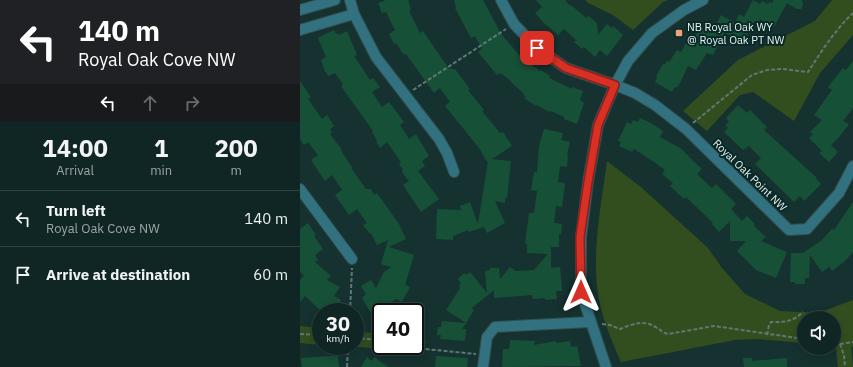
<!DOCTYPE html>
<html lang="en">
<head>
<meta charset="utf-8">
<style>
	body { margin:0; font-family:"IBM Plex Sans",sans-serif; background:#192e2c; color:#f1f3f6; height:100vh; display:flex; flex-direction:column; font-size:15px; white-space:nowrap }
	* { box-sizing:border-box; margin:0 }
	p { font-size:13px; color:#9ca5a6 }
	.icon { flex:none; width:22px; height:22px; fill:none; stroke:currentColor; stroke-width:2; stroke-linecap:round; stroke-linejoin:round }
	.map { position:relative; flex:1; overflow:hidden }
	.drawer { display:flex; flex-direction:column; background:#102624; width:300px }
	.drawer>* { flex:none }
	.hud { background:#202124; color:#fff; overflow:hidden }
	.tools { position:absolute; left:497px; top:311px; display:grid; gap:8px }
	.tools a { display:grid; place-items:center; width:44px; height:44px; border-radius:50%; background:#102624; box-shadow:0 2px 10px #0003,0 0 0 1px #304341; font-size:20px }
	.speed { position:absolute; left:12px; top:303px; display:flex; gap:8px; font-size:20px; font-weight:700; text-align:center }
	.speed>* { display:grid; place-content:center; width:52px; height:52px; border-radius:50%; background:#102624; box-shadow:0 2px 10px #0003,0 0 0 1px #304341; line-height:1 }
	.speed small { font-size:10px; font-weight:400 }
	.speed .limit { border:2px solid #111; border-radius:6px; background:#fff; color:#111 }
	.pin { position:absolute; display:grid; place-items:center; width:34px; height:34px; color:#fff; margin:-17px; border-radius:8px; box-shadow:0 2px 6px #0006 }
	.me { position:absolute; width:44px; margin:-22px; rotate:0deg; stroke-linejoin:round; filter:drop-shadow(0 0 3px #0008) }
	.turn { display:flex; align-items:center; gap:14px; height:84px; padding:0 12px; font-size:18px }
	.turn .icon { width:52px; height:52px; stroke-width:2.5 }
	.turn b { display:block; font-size:28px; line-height:34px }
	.lanes { display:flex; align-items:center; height:38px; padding:0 12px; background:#0003; justify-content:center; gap:20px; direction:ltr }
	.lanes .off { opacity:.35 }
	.eta { display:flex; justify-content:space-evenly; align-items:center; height:68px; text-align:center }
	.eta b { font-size:24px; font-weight:700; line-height:28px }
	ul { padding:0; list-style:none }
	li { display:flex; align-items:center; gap:12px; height:56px; padding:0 12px; border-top:1px solid #304341 }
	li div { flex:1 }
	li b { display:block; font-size:15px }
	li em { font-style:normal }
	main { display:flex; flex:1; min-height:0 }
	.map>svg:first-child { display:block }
	.green { fill:#334e1e }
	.building { fill:#165137 }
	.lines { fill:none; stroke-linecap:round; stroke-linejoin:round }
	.minor-casing { stroke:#324d4b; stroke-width:12 }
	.path { stroke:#5f7876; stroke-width:2; stroke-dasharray:4 2; stroke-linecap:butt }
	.minor { stroke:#317180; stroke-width:10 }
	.route-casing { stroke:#8d1f18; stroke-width:10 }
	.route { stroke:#d93025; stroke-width:7 }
	.poi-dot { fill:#efa377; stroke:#0a2826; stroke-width:1.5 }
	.labels { text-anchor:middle; stroke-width:4; stroke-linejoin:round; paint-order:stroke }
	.poi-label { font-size:11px; fill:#e4f5f3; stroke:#0a2826; text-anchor:start }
	.street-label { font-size:11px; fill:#e4f5f3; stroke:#0a2826 }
</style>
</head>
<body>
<main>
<section class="drawer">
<div class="hud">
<div class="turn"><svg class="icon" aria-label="left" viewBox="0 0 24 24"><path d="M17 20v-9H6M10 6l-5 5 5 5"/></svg><div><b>140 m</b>Royal Oak Cove NW</div></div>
<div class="lanes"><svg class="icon" aria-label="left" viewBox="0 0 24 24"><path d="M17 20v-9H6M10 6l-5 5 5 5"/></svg><svg class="icon off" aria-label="ahead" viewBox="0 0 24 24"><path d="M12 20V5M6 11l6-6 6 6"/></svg><svg class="icon off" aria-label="right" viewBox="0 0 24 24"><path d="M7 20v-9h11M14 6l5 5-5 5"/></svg></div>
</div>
<div class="eta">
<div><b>14:00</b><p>Arrival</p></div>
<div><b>1</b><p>min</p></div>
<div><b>200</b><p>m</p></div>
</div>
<ul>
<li><svg class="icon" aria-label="left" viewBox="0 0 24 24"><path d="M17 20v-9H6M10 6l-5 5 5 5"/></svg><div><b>Turn left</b><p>Royal Oak Cove NW</p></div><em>140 m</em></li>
<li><svg class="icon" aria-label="arrive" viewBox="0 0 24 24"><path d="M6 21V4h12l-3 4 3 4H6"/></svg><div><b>Arrive at destination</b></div><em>60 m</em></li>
</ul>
</section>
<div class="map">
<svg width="553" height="367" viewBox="0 0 553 367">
	<rect width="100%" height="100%" fill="#153230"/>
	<g class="green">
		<polygon points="285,0 368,0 363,2 333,30 313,15 288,3"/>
		<polygon points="532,0 553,0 553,35 520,73 494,121 453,92 440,95 407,131 383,111 438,60 515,21"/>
		<path d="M 307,161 L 342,188 L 408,248 L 422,268 L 445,294 L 480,311 L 518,313 L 553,300 L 553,347 L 551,347 L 553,367 L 538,367 L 536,348 L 534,347 L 534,318 L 504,318 L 504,343 L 457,339 L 435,340 L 321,362 C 313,344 305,325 300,305 C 290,257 301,208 307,161 Z"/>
		<polygon points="0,326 21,328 21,345 0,343"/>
		<polygon points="55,332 81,333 81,346 115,346 115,337 126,340 124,352 46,346 55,346"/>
	</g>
	<g class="building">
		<polygon points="86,0 108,0 111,10 109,11 120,33 123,31 149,69 152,68 153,70 155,69 170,89 168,90 184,110 182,111 200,133 203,132 212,146 192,159 211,161 207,198 205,198 205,203 195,201 205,223 187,233 184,227 169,232 168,230 153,236 153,240 136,239 137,209 161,210 160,206 170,202 178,224 188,161 187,162 179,148 145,106 150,102 140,88 134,93 106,54 104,55 96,43 94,44 89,34 95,30 86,12 82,13 78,3"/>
		<polygon points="154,0 183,0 201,34 227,64 228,62 240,71 241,70 250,76 249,78 272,89 272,87 283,91 280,100 284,103 277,124 264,119 264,117 251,111 250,112 236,105 236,106 224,98 226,96 223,95 224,94 206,77 200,73 197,75 178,52 182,49 175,36 171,38 155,8 156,8"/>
		<polygon points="236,0 265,0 270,6 271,5 286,18 288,16 297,23 298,35 307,24 312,28 313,26 323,35 307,56 300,50 295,57 284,47 282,49 274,42 276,40 264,29 258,35 243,22 235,13 242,7"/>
		<polygon points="453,0 460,4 462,1 468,4 469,2 472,3 474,0 502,0 503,5 501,9 497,9 487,3 474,27 460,19 458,23 455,21 443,42 425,33 413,55 407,53 396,70 388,66 378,87 374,88 372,92 355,82 357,77 356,76 363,64 364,65 367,61 369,62 377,50 381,52 386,43 390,45 400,28 404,30 407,25 414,29 421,15 435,23 439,14 444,17"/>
		<polygon points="34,30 36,34 38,33 39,35 47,31 57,55 54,56 70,80 73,78 80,87 72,92 82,107 89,102 104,122 100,125 109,139 116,134 129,156 122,161 125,166 118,171 139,199 121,212 103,185 109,181 102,172 103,169 99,164 101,162 87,142 80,148 76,141 77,140 72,132 73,131 41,86 43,84 35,73 28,76 26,72 25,72 21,60 26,57 18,38"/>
		<polygon points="553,61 553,108 543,121 549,124 540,136 531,145 538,152 529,162 519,153 522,151 509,138 513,134 510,132 522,120 514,115 532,90 528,87 543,68 546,70"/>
		<polygon points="0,81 11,97 8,99 22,119 27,115 34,126 30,129 32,132 30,134 42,150 41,151 52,167 51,168 66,189 71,189 74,195 77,193 99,224 106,239 89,247 114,255 105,285 110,287 102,302 96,299 72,315 62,298 66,294 61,286 71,280 76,288 84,272 91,267 81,264 88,240 77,245 71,233 70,234 63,225 67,223 57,209 49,215 35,195 42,190 32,175 25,181 11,160 18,155 8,142 4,145 0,139"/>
		<polygon points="438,105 447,113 450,110 467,127 464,130 517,178 516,179 521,184 504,201 500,196 494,202 455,164 461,158 449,146 443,150 424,132 428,128 425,125 429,122 426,118"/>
		<polygon points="340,118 351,123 363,131 360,137 380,148 389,156 388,156 402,169 397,174 412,188 416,184 436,204 431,209 442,221 447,216 455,224 454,226 466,237 461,241 487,252 476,278 456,270 437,251 446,241 430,241 430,221 419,232 412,224 413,223 386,197 384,199 370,186 373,183 362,174 365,170 354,162 334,149 332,152 319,146 321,142 318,141 327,122 331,124 333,120 338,122"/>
		<polygon points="244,129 263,133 261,140 270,142 267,155 268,155 267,167 260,166 258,182 265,183 262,207 256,206 254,223 262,224 261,234 259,234 259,247 251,247 251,268 260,267 262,291 256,291 257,299 245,300 245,298 233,299 232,295 194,298 194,290 172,308 174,310 166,323 146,310 160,288 159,286 161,284 158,279 164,273 166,275 170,272 187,293 185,271 190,270 190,268 199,268 200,279 210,267 215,271 234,270 248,254 227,253 227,244 225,244 229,213 234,213 237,191 231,190 234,172 237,172 239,146"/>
		<polygon points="553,202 553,252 545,261 532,271 529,267 522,272 510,255 509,278 505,278 505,284 495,284 495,282 490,282 491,253 503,253 522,240 532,229 534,230"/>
		<polygon points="8,223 16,235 14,236 23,249 15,255 18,260 15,262 31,276 27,280 40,287 34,296 41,300 34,312 21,312 23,309 19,309 5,296 0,302 0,280 4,276 0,271 0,229"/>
		<polygon points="142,321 166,323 162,329 166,329 165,341 140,339 141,335 137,335 138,327 141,327"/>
		<polygon points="210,340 235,341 234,345 256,341 256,343 270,341 271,347 277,346 281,366 202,367 203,349 209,349"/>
		<polygon points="30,356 38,356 39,367 2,367 1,358"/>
		<polygon points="136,356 168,358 167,367 135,367"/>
		<polygon points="67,357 72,361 74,357 88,367 61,367"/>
		<polygon points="443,358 452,358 452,361 487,358 487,367 444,367"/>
	</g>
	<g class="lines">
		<defs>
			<g id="minor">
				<polyline points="50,0 54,14 76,57 139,139 147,153 154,172"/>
				<polyline points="201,0 214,24 237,48 266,68 315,85 335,93 355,105 386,129 489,230 507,229 539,193 553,166"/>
				<polyline points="0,10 35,0"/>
				<polyline points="0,30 54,14"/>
				<polyline points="0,189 52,259"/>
				<polyline points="183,367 187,337 195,327 290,322"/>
				<polyline points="306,367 281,292 281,237 288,182 298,125 315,85 328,61 352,33 384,10 403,0"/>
			</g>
		</defs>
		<use href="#minor" class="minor-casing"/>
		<g class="path">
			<polyline points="113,90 206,29"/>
			<path d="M 393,123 L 452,75 L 467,70 L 483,69 L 508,72 C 521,52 535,30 553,13"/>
			<polyline points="50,312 52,268"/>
			<path d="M 302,324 L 310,325 L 320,329 C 333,324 344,319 357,328 C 361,330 363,333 368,334 L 414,326 L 504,339"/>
			<polyline points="0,334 21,335"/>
			<path d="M 467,335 L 469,325 L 471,322 C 485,322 493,322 503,312"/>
			<polyline points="55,338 81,340"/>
			<polyline points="534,343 540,344 544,355 545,367"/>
			<polyline points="540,344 553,342"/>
			<polyline points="114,346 125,349 176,354"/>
			<polyline points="47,367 48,346"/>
		</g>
		<use href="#minor" class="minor"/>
	</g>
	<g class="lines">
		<defs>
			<polyline id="route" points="237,48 266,68 315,85 298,125 288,182 280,237 281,292"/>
		</defs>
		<use href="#route" class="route-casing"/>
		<use href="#route" class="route"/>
	</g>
	<rect class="poi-dot" x="375" y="29" width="8" height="8" rx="2"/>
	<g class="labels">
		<g class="poi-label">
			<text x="387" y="31">NB Royal Oak WY<tspan x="387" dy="13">@ Royal Oak PT NW</tspan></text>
		</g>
		<g class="street-label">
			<text transform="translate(450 175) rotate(44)" y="4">Royal Oak Point NW</text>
		</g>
	</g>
</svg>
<div class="tools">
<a><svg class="icon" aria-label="sound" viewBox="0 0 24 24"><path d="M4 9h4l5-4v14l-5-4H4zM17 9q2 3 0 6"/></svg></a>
</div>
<div class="speed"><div>30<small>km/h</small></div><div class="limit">40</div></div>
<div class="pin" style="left:237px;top:48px;background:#d93025"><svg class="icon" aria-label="arrive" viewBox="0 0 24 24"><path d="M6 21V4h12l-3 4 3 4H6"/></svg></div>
<svg class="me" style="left:281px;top:292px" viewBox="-20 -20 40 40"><path d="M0-17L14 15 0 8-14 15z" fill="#d93025" stroke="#fff" stroke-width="4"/></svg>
</div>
</main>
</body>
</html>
